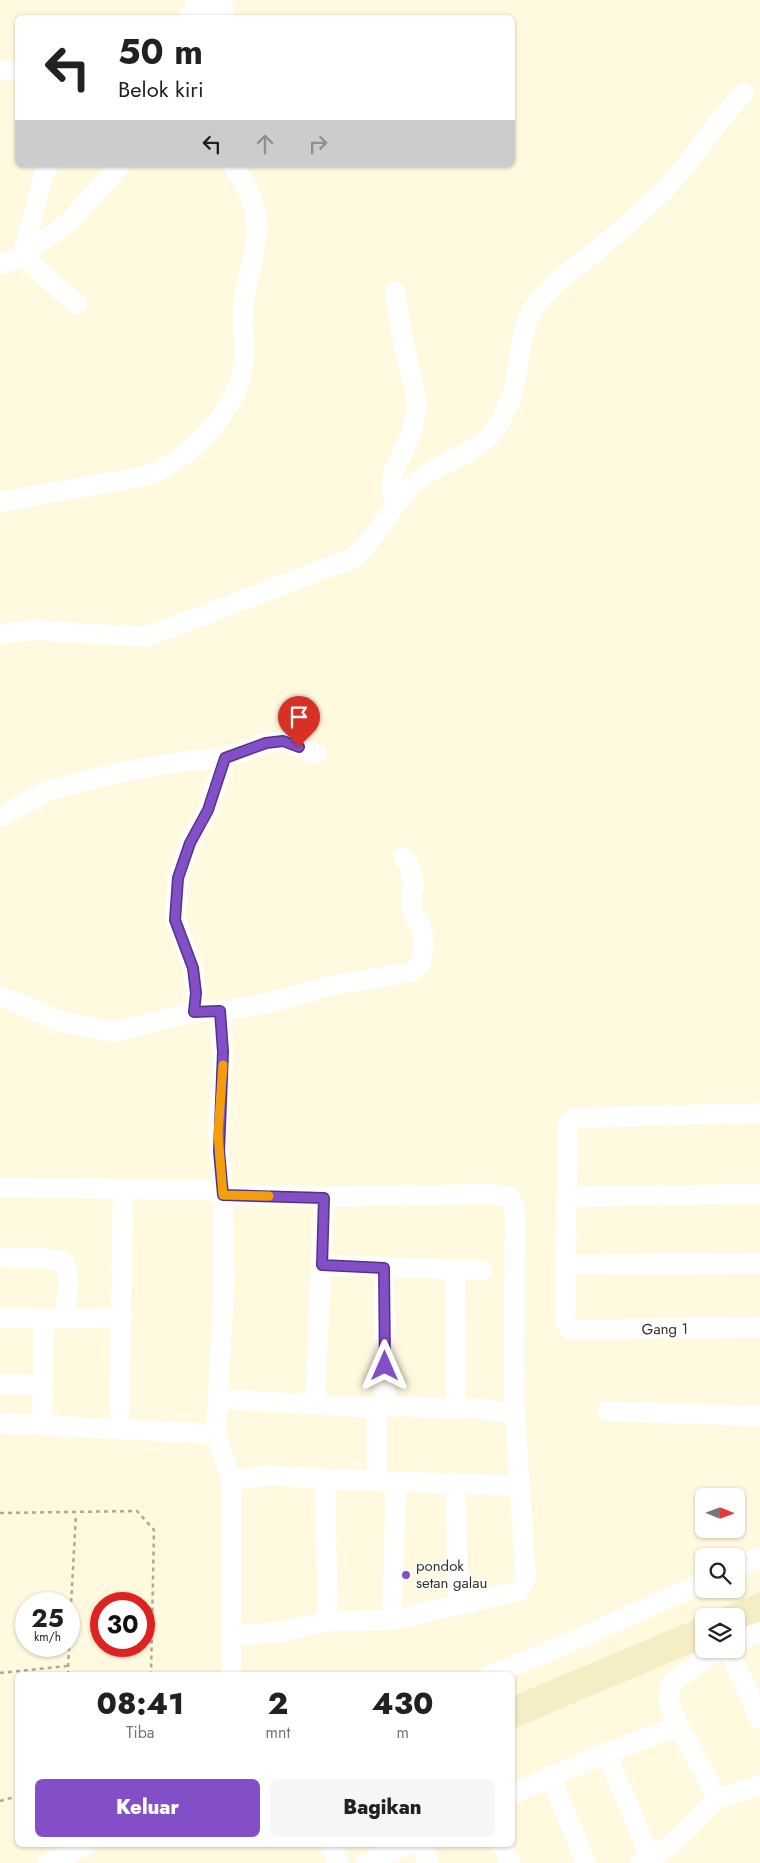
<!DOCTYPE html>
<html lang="id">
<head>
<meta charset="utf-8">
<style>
	body { margin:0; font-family:Jost,sans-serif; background:#f6f6f6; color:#202124; height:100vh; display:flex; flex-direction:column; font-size:19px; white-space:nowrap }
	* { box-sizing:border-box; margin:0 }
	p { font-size:16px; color:#757577 }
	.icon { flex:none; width:28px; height:28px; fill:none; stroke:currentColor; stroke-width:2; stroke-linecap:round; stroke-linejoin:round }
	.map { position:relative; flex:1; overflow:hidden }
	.side { position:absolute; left:15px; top:1672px; width:500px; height:175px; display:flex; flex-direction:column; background:#fff; border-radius:8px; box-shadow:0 1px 4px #0004 }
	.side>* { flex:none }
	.top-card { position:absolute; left:15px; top:15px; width:500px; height:152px; border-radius:8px; box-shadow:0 1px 4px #0004; background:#fff; color:#202124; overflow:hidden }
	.needle { width:32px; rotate:91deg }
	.fabs { position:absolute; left:695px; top:1488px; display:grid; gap:10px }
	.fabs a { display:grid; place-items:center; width:50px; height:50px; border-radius:8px; background:#fff; box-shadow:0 1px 4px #0004; font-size:25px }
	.speed { position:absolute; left:15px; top:1592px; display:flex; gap:10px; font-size:25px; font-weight:700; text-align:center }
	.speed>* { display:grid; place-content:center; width:65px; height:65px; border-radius:50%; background:#fff; box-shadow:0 1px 4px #0004; line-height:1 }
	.speed small { font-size:12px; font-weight:400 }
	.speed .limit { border:8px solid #d22; background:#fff; color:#111 }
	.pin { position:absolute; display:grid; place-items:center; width:42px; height:42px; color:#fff; margin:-51px -21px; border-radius:50% 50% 50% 0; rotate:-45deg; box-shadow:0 0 5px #0007 }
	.pin .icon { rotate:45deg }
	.me { position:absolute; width:55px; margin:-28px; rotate:0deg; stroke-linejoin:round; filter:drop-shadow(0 0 4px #0008) }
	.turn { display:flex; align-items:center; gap:18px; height:105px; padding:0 20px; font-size:22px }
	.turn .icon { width:65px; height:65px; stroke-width:2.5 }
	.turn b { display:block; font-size:35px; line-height:42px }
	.lanes { display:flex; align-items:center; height:48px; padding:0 20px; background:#0003; justify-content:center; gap:25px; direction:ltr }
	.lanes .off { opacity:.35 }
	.eta { display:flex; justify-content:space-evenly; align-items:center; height:85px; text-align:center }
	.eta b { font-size:30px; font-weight:800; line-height:35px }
	.primary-button { display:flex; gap:10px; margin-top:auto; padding:10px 20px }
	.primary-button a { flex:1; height:58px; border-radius:8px; background:#834fc7; color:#fff; font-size:20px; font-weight:800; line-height:58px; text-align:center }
	.primary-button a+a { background:#f6f6f6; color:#202124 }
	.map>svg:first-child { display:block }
	.built { fill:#f5eec4 }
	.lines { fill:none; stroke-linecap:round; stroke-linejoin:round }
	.path { stroke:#aeaa95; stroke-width:2.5; stroke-dasharray:4 4; stroke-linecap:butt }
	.minor { stroke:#fff; stroke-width:20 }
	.route-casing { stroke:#553381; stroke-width:12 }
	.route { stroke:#834fc7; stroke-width:9 }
	.slow { stroke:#f59e0b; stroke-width:9 }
	.poi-dot { fill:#834fc7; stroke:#fff; stroke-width:2 }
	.labels { text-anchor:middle; stroke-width:4; stroke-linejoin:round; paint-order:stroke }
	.street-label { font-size:15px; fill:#343225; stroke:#fff }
	.poi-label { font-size:15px; fill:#343225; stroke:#fff; text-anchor:start }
</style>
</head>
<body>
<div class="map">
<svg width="760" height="1863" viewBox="0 0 760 1863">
	<rect width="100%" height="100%" fill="#fffadf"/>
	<polygon class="built" points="760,1592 760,1624 736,1634 736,1616 704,1616 704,1648 513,1729 513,1696"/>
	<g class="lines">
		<g class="path">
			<polyline points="0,1513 137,1511 154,1530 151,1675"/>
			<polyline points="69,1642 76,1514"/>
			<polyline points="0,1673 67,1666"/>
			<polyline points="68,1675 69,1646"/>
			<polyline points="0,1801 18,1796"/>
		</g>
		<g class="minor">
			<polyline points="200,0 208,7 212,18"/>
			<polyline points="222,0 225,18"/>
			<polyline points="188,18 198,0"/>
			<polyline points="0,71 18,68"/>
			<polyline points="22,256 70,221 120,165"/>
			<polyline points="22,256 43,177 49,165"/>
			<polyline points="0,265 22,256 77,304"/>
			<polyline points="395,292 402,336 417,400 413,429 393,473 392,492 395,507"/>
			<path d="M 0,502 L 145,476 C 188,462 238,411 243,364 C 245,343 241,321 244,299 C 249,269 262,236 254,206 C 250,191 241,178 233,165"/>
			<path d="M 0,634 L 32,630 L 146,637 L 353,558 C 379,536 391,504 416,482 C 441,460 482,454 499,424 C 506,411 513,396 515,382 C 521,357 520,328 535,306 C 552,282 578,266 600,248 C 621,231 642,211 662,192 C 693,162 713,124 744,93"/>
			<polyline points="0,817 49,790 121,772 186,761 225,758 266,743 283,741 316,754"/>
			<polyline points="0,996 62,1022 114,1032 194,1012 219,1011 260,1005 334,985 411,972 420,963 424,947 422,930 413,913 411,898 414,883 409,864 403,857"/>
			<polyline points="219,1011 223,1051 218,1134 223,1195 224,1287 216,1434 231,1480 231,1675"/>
			<polyline points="194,1012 196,993 193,967 175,920 178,878 190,843 208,810 225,758"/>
			<polyline points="760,1113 576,1118 568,1124 565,1322 571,1330 760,1327"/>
			<polyline points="0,1187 207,1190 223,1195 324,1197 494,1194 509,1197 515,1208 514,1403 526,1578 519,1591 392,1620 328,1621 282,1632 232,1635"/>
			<polyline points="566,1197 760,1194"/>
			<polyline points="0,1257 51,1259 64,1262 68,1273 66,1318"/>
			<polyline points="322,1265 482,1270"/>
			<polyline points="565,1265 760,1263"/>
			<polyline points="384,1268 385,1406"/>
			<polyline points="455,1269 456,1408"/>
			<polyline points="0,1317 44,1319 122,1318"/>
			<polyline points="0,1384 42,1385"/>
			<polyline points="217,1399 377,1408 385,1406 481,1409 515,1414"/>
			<polyline points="315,1405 324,1197"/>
			<polyline points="607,1411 760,1416"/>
			<polyline points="0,1423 216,1434"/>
			<polyline points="42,1425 44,1319"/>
			<polyline points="119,1428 123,1189"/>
			<polyline points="325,1479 328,1621"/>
			<polyline points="231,1480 274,1475 325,1479 519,1486"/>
			<polyline points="377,1480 377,1408"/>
			<polyline points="456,1485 458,1604"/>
			<polyline points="736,1567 760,1557"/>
			<polyline points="392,1620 396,1482"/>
			<polyline points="736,1641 760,1632"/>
			<polyline points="728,1649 760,1719"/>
			<polyline points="490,1675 562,1646 704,1582"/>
			<polyline points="606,1753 651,1859"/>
			<polyline points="550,1776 586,1863"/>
			<polyline points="512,1794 606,1753 679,1726 668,1699 671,1683 720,1649"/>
			<polyline points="718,1799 760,1785"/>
			<polyline points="330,1845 339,1863"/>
			<polyline points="421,1845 429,1863"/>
			<polyline points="501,1845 511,1863"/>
			<polyline points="47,1863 87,1845"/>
			<polyline points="365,1863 406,1845"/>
			<path d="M 640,1863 C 671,1852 693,1820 718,1799 L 679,1726"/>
		</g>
	</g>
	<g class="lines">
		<defs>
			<polyline id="route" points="299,747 283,741 266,743 225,758 208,810 190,843 178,878 175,920 193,968 196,993 194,1012 220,1011 223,1052 219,1151 223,1195 324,1198 322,1265 384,1268 385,1366"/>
		</defs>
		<use href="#route" class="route-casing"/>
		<use href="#route" class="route"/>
		<polyline class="slow" points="223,1065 218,1134 223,1195 269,1196"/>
	</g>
	<circle class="poi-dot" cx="406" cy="1575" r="5"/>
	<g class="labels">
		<g class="street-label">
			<text transform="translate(665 1329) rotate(-1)" y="5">Gang 1</text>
		</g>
		<g class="poi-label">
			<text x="416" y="1571">pondok<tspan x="416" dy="17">setan galau</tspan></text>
		</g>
	</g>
</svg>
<div class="fabs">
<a><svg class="needle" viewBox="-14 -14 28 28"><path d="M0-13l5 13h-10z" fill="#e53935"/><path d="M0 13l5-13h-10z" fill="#757577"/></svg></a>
<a><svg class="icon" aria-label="search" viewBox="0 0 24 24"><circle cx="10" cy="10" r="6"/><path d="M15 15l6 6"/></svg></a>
<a><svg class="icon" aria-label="layers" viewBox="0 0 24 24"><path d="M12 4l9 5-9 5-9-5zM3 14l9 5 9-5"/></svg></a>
</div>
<div class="speed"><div>25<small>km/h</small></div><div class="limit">30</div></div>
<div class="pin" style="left:299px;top:747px;background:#d93025"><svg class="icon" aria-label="arrive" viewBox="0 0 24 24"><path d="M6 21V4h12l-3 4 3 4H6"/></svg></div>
<svg class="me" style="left:385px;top:1366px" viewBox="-20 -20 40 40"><path d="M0-17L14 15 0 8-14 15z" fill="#834fc7" stroke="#fff" stroke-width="4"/></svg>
<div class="top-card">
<div class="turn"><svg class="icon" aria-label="left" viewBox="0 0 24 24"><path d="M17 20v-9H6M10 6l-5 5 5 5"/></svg><div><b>50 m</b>Belok kiri</div></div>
<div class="lanes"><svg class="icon" aria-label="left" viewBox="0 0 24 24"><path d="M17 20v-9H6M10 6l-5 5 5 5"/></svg><svg class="icon off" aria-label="ahead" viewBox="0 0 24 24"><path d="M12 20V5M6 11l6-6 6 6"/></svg><svg class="icon off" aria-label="right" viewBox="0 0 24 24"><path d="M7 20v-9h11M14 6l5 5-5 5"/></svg></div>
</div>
<section class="side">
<div class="eta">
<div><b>08:41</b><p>Tiba</p></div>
<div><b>2</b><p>mnt</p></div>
<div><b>430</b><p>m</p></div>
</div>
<div class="primary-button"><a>Keluar</a><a>Bagikan</a></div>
</section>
</div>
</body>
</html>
